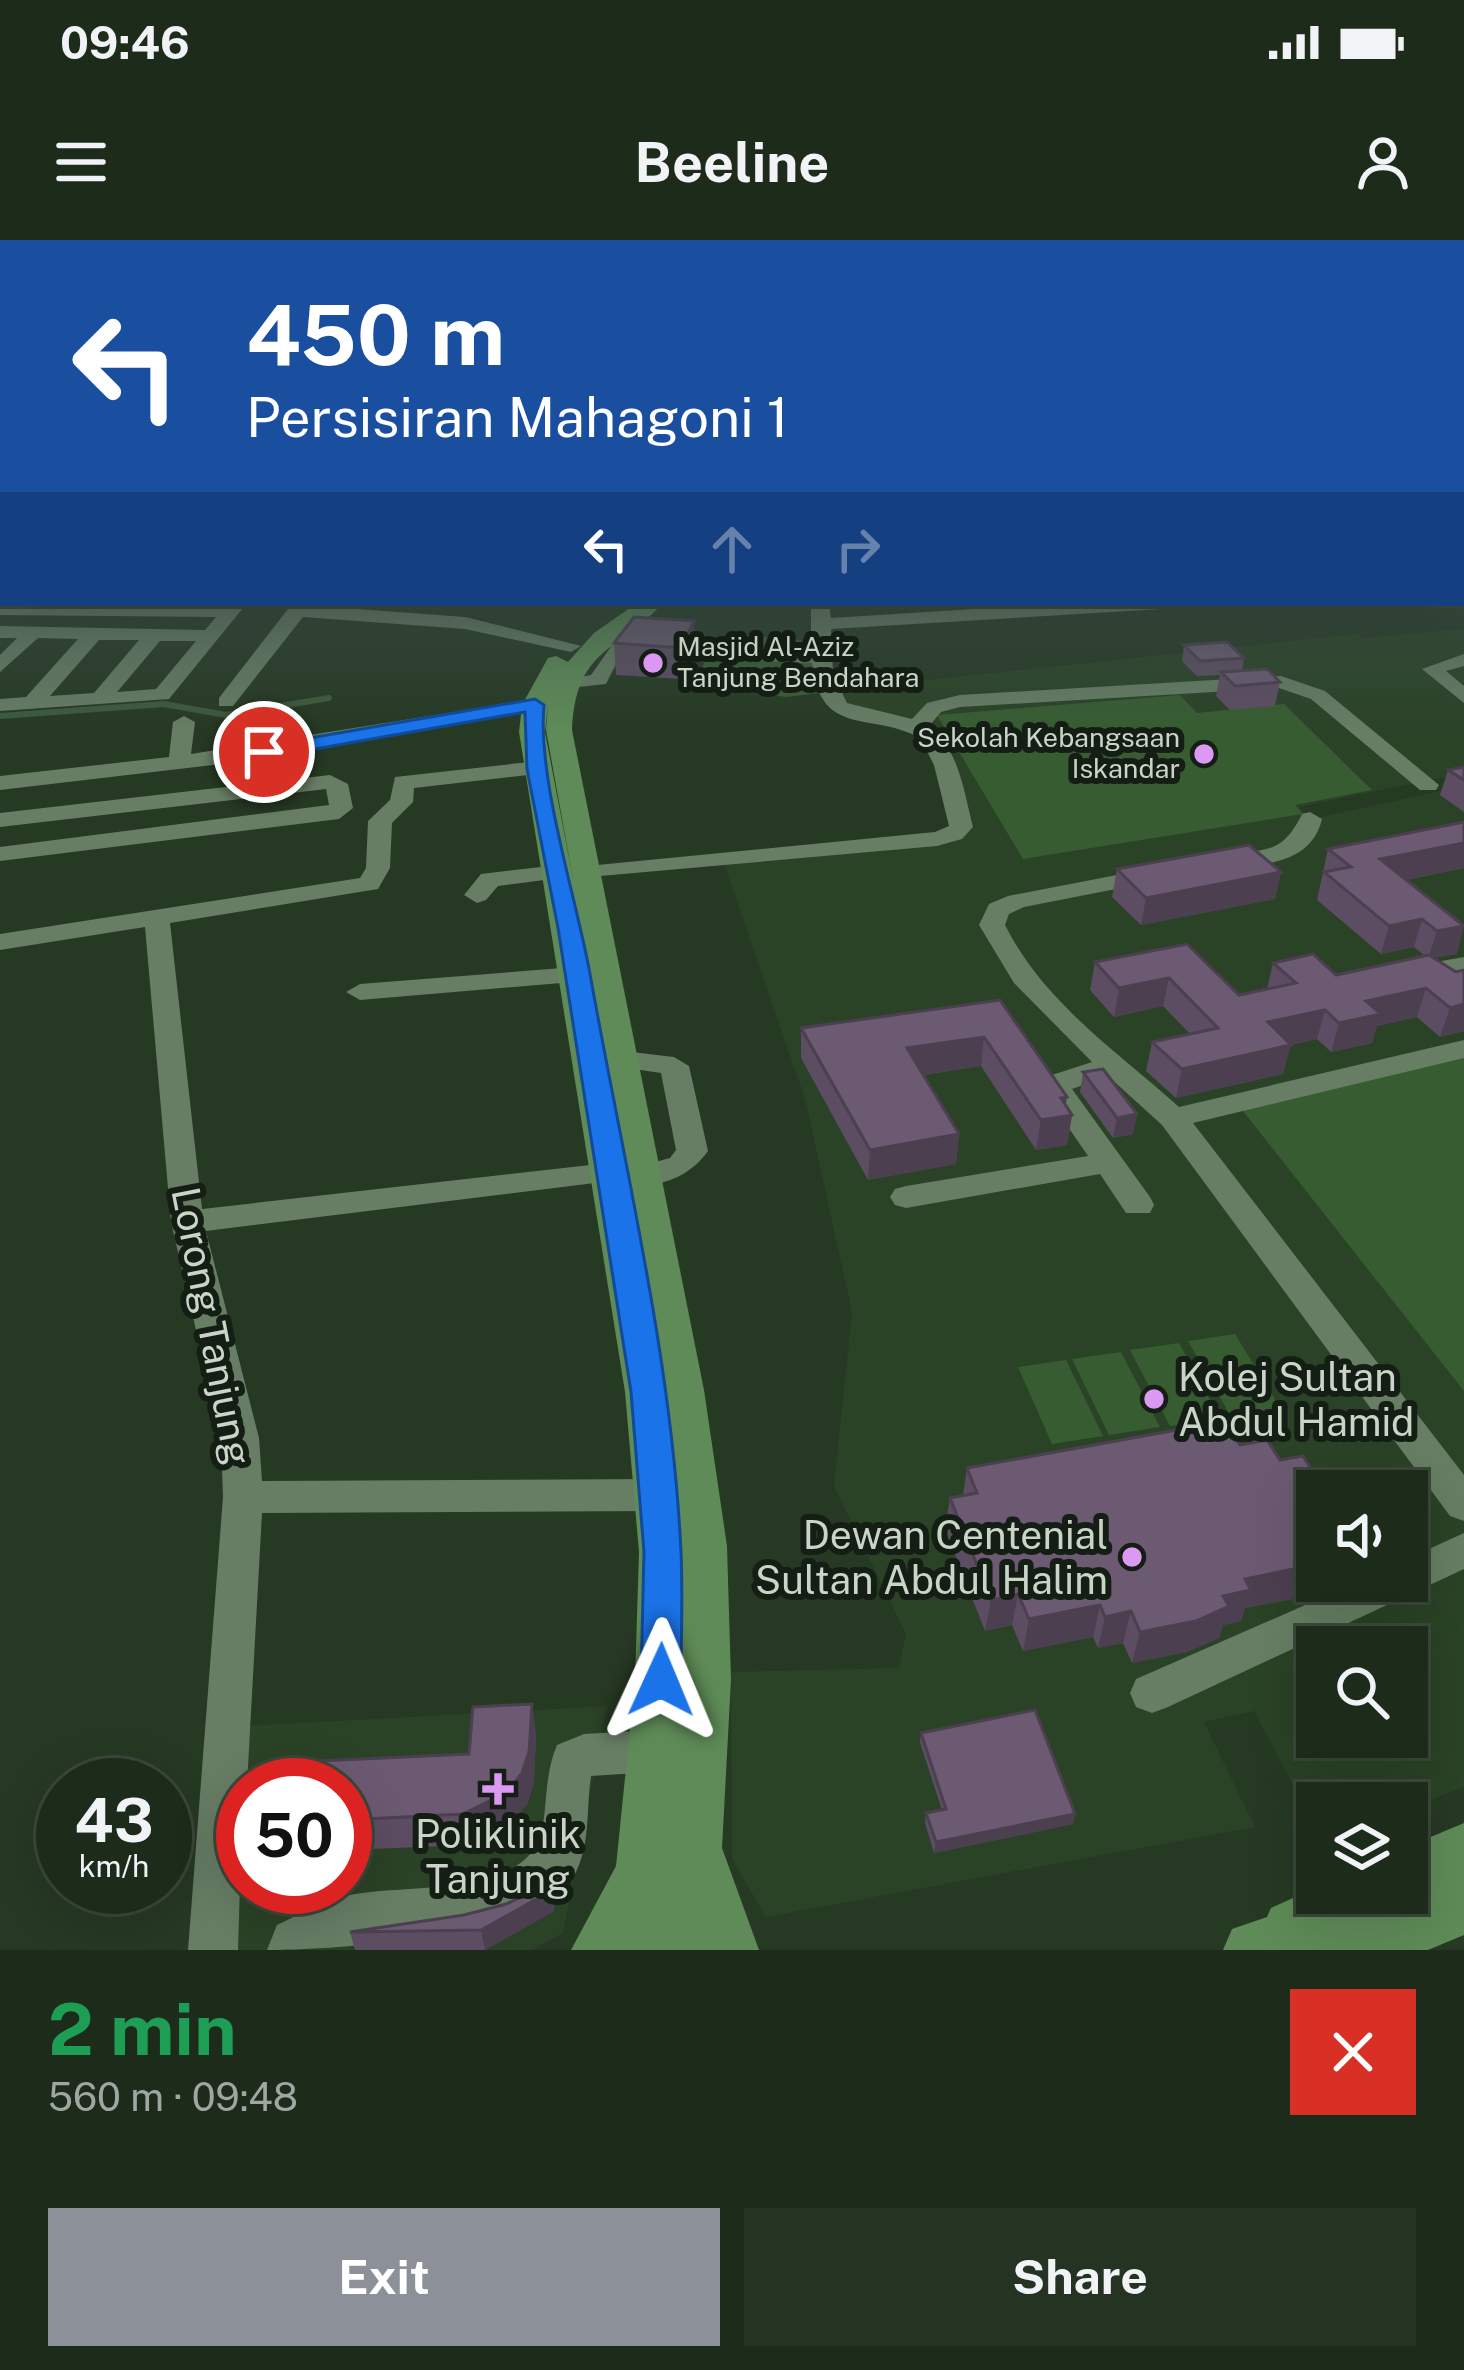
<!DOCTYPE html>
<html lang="en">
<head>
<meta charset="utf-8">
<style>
	body { margin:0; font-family:"Public Sans",sans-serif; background:#253323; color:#f1f3f6; height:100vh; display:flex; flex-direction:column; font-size:45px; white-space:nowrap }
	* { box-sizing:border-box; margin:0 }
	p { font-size:39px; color:#a0a7a2 }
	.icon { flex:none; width:66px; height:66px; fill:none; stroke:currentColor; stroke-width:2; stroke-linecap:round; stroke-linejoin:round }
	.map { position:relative; height:1710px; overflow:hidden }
	.panel { display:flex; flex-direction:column; background:#1c2b1a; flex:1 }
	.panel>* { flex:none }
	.top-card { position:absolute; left:0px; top:0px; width:1464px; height:366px; box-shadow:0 12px 48px #0002,0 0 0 3px #3a4739; background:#1a4fa0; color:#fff; overflow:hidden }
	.tools { position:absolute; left:1296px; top:1230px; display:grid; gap:24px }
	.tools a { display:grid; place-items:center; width:132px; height:132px; border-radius:0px; background:#1c2b1a; box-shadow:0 12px 48px #0002,0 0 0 3px #3a4739; font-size:60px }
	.speed { position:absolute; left:36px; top:1518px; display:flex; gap:24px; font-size:60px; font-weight:700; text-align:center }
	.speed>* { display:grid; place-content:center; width:156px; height:156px; border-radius:50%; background:#1c2b1a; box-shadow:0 12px 48px #0002,0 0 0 3px #3a4739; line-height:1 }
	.speed small { font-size:30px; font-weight:400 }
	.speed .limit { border:18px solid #d22; background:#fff; color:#111 }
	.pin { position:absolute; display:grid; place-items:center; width:102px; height:102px; color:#fff; margin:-51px; border:6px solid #fff; border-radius:50%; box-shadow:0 3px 12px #0007 }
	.me { position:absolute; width:132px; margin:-66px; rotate:1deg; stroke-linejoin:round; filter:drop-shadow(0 0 9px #0008) }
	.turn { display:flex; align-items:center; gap:42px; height:252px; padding:0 48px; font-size:54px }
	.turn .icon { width:156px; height:156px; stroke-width:2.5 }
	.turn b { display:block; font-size:84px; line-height:102px }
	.lanes { display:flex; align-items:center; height:114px; padding:0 48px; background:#0003; justify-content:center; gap:60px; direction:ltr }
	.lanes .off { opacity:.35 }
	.round { display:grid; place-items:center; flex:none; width:126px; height:126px; border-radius:0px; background:#253323 }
	.summary { display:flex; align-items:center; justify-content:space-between; height:204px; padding:0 48px }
	h1 { font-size:72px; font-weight:700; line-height:90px; color:#1e9e55 }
	.cta { display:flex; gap:24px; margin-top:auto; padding:24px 48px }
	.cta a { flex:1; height:138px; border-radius:0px; background:#8c9099; color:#fff; font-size:48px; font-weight:700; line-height:138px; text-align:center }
	.cta a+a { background:#253323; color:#f1f3f6 }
	.status { display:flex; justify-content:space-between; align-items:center; height:84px; padding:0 60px; background:#1c2b1a; direction:ltr }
	.status svg { height:33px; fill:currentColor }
	header { display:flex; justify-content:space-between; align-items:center; height:156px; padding:0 48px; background:#1c2b1a; font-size:54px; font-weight:700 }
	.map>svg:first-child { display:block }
	.built { fill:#2a4226; fill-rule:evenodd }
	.green { fill:#375c31 }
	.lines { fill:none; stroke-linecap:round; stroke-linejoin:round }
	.stream { stroke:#3c5a3c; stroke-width:6 }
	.minor { fill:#677d64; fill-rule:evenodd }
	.major { fill:#5e8b57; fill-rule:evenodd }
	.wall { fill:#5d4d63 }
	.shaded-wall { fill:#4c3f50 }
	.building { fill:#6c5a73; stroke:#4c3f50; stroke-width:3 }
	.route { fill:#1a73e8; stroke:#114b97; stroke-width:3 }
	.poi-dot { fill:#dc99f4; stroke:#151e14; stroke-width:4.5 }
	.labels { text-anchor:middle; stroke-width:12; stroke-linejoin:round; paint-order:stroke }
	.far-poi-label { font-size:27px; fill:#c9d5c7; stroke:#151e14; text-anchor:start }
	.near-street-label { font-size:39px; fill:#c9d5c7; stroke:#151e14 }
	.near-poi-label { font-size:39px; fill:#c9d5c7; stroke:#151e14; text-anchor:start }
</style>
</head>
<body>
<div class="status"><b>09:46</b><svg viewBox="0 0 49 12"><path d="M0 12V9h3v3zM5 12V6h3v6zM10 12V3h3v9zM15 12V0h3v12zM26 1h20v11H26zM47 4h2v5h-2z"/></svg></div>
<header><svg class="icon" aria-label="menu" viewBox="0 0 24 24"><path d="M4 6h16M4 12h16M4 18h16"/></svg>Beeline<svg class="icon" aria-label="person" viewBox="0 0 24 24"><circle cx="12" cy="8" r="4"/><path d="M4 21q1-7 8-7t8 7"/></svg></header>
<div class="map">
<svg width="1464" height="1710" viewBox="0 0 1464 1710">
	<rect width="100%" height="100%" fill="#263923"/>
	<g class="built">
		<path d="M 1464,389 L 1464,533 L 1299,567 L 1311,579 L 1464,546 L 1464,1547 L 1407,1569 L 1407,1563 L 1317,1563 L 1317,1582 L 1309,1575 L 1254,1471 L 1204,1482 L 1255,1587 L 766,1677 L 732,1619 L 731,1432 L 899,1428 L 906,1394 L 834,1246 L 852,1072 L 805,859 L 722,618 L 970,590 L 936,495 L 852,471 L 834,450 L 1358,394 L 1363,398 ZM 1317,1251 L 1407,1251 L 1407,1341 L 1317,1341 ZM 1317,1407 L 1407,1407 L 1407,1497 L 1317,1497 Z"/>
		<polygon points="607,1466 563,1693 532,1710 234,1710 243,1556 243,1647 345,1647 345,1545 244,1545 247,1486"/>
	</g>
	<g class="green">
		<polygon points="749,395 813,402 819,453 786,457 695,443 714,402"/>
		<polygon points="1180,455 1197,473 1284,464 1372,550 1295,565 1303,574 1023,619 937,475"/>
		<polygon points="1464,815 1464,1151 1239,866"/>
		<polygon points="1235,1094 1280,1168 1230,1175 1188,1101"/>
		<polygon points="1179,1103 1220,1178 1170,1186 1130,1110"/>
		<polygon points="1121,1112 1160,1187 1109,1195 1072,1119"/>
		<polygon points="1066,1120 1103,1196 1052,1204 1018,1127"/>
	</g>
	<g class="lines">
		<polyline class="stream" points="0,476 164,464 226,475 329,458"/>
		<g class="minor">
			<rect x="0" y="255" width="3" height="10"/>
			<polygon points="1464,269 1464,279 1461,280 1461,270"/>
			<rect x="0" y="306" width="3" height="10"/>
			<rect x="1461" y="336" width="3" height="10"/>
			<rect x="0" y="342" width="3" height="10"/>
			<path d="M 0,363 L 225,366 L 247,363 L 169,459 L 0,471 L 0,459 L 26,457 L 78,399 L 38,398 L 0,432 L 0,415 L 17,398 L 0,398 L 0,386 L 205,390 L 216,377 L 0,375 ZM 99,400 L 139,400 L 94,453 L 50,456 ZM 160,401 L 196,401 L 156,449 L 117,452 Z"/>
			<path d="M 811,363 L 829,363 L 831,378 L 1071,363 L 1170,363 L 1161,369 L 831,389 L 833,434 L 847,463 L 912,479 L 927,463 L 960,455 L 1281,436 L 1325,451 L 1439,545 L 1436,550 L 1420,550 L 1311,459 L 1279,448 L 960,467 L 941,472 L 929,486 C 959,509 964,552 973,587 L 962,599 L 937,606 L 578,638 L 575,633 L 587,626 L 935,592 L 949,586 L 934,525 L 920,498 C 872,471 820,499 812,423 L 711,419 L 701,413 L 711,407 L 811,411 Z"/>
			<polygon points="303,365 465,377 581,406 571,412 465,389 303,377 233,466 219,466 219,458 288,369"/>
			<polygon points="608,388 639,397 618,420 606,444 559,449 559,441 591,435 615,401 598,394"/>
			<polygon points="1464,414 1464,426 1446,431 1464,446 1464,463 1422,429"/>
			<polygon points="535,459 542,461 542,469 264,519 0,550 0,536 169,517 173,482 184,476 195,482 191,514"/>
			<polygon points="538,521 546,523 546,533 414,548 413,562 392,583 390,628 378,649 170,683 202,969 608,923 619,926 624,933 619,940 206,991 259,1198 262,1241 660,1239 674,1244 680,1255 674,1266 660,1271 262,1273 247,1545 243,1545 238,1710 188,1710 223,1257 221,1198 171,982 145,687 0,710 0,694 360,638 366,628 368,581 390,560 395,537"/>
			<polygon points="330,535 348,544 353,568 339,579 0,621 0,607 329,565 326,549 0,587 0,573"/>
			<path d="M 1310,572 L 1322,579 C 1311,625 1263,624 1224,629 L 1212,622 L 1215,617 C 1260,606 1279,621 1302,574 Z"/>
			<polygon points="558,625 570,632 567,637 498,646 486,660 477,663 464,655 481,634"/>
			<path d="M 1153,628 L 1165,635 L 1162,640 L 1024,667 L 1009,674 L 1005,685 C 1044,763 1118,812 1179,867 L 1464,800 L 1464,818 L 1193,883 L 1464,1235 L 1464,1281 L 1450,1276 L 1162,885 L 1108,836 L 1072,849 L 1150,957 L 1154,965 L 1150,973 L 1126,973 L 1100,934 L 906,968 L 895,965 L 890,957 L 895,949 L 906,946 L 1088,916 L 1042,849 L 1052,835 L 1092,822 L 1014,743 L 979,685 L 989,664 L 1008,656 Z"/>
			<polygon points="1464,717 1464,733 1423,740 1409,732 1413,726"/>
			<polygon points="575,727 585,729 589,735 585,741 360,760 346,752 360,744"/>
			<path d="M 623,811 L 674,817 L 689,826 L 708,911 C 692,934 661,950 633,942 L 628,935 L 633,928 L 670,918 L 676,910 L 661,833 L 613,826 L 608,820 L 613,814 Z"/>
			<polygon points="1464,1293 1464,1329 1168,1467 1152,1473 1136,1467 1130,1453 1136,1439 1360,1341 1407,1341 1407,1319"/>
			<path d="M 653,1490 L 669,1496 L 676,1511 L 669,1526 L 653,1532 L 591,1536 C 585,1576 593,1618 563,1651 C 520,1698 331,1710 267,1710 L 277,1685 C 302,1673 328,1659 355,1654 C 404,1645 511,1655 537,1604 C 549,1581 542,1539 557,1505 L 584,1494 Z"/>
		</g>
		<g class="major">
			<path d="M 637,363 L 663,363 C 617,413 576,407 572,490 L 704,1150 L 727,1306 L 731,1440 L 722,1608 L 759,1710 L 571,1710 L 616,1626 L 635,1440 L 639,1312 L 625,1152 L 519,492 L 522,465 L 548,418 L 556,416 L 568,422 L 594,393 ZM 548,464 L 546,490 L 573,639 L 545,492 Z"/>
			<polygon points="1464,1583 1464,1695 1428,1710 1223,1710 1232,1689 1267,1677 1271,1668 1317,1647 1317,1653 1407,1653 1407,1607"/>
		</g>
	</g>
	<g class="wall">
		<polygon points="694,381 695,412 682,439 616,435 614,403"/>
		<polygon points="1184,405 1244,418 1242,431 1280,442 1275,466 1230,470 1216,456 1220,435 1197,436 1182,421"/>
		<polygon points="1464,527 1464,572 1440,555 1448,530"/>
		<polygon points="1464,582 1464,628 1406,640 1457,714 1433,718 1456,732 1464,730 1464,791 1440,797 1417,777 1377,786 1372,803 1331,812 1317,799 1290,805 1283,834 1176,858 1146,831 1152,802 1190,794 1163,766 1114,777 1090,750 1095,722 1239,755 1267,749 1273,723 1336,735 1425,716 1414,707 1381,714 1317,660 1328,609"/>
		<polygon points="1117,629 1281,632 1275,659 1141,685 1112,657"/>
		<polygon points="1000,760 1072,875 1067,905 1036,910 981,826 923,835 959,894 956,924 868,940 801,818 801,788"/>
		<polygon points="1083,832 1137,874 1133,894 1113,898 1080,852"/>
		<polygon points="1240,1205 1280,1220 1317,1251 1317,1326 1315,1331 1311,1332 1302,1357 1245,1368 1241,1381 1223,1385 1219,1398 1187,1412 1132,1423 1123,1403 1098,1408 1093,1397 1023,1411 1012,1385 985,1391 945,1289 950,1258 963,1255 967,1228"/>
		<polygon points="532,1464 536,1495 534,1543 527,1564 512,1582 469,1605 345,1610 345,1545 469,1514"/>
		<polygon points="921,1493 1073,1584 934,1613 925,1583 926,1573 942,1570 920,1503"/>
		<polygon points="554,1663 554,1671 485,1710 355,1710 350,1692"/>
	</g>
	<g class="shaded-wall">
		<polygon points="694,381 695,412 682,439 681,408"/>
		<polygon points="1464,603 1464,628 1372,646 1380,619"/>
		<polygon points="1281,632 1275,659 1141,685 1146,658"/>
		<polygon points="1422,679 1414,707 1381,714 1389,686"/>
		<polygon points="1464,686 1457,714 1428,719 1437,691"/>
		<polygon points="1169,738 1163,766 1114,777 1119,748"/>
		<polygon points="1426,748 1417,777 1377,786 1372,803 1331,812 1339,783 1366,761"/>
		<polygon points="1464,764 1464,791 1440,797 1450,768"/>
		<polygon points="1325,770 1317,799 1260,811 1268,782"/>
		<polygon points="984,797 981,826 905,837 907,808"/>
		<polygon points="1291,805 1283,834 1176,858 1182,829"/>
		<polygon points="1067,857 1064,876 1072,875 1067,905 1036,910 1041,880 1061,858"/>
		<polygon points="1137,874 1133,894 1113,898 1117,878"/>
		<polygon points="959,894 956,924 868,940 870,910"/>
		<polygon points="1317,1302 1317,1326 1315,1331 1311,1332 1302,1357 1245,1368 1241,1381 1223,1385 1219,1398 1187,1412 1132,1423 1140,1392 1223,1356 1245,1339 1301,1305"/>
		<polygon points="1018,1354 1012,1385 985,1391 991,1360"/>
		<polygon points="1100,1365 1093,1397 1023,1411 1029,1379"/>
		<polygon points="1131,1371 1123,1403 1098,1408 1105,1377"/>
		<polygon points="532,1464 536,1495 534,1543 527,1564 512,1582 469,1605 463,1574"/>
		<polygon points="1075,1574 1073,1584 934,1613 936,1602"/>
		<polygon points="551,1643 554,1671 485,1710 481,1690"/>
	</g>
	<g class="building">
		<polygon points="634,377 694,381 681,408 614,403"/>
		<polygon points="1227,402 1244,418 1200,421 1184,405"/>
		<polygon points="1267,429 1280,442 1235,446 1221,432"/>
		<polygon points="1464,527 1464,540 1448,530"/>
		<polygon points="1464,582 1464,603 1380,619 1464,686 1437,691 1422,679 1389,686 1324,632 1351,627 1328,609"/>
		<polygon points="1249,605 1281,632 1146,658 1117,629"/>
		<polygon points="1187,704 1239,755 1296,743 1273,723 1313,714 1336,735 1429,715 1456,732 1464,730 1464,764 1450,768 1426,748 1366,761 1381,774 1339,783 1325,770 1268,782 1291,805 1182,829 1152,802 1218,788 1169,738 1119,748 1095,722"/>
		<polygon points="1000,760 1067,857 1061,858 1072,875 1041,880 984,797 907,808 959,894 870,910 801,788"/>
		<polygon points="1103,829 1137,874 1117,878 1083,832"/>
		<polygon points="1226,1181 1240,1205 1267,1200 1280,1220 1303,1216 1325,1251 1317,1251 1317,1269 1309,1271 1317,1283 1317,1302 1301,1305 1313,1325 1245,1339 1251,1350 1223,1356 1229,1366 1196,1381 1140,1392 1131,1371 1105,1377 1100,1365 1029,1379 1018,1354 991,1360 950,1258 977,1253 967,1228"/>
		<polygon points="532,1464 529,1512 522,1533 507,1552 463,1574 345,1580 345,1545 270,1545 274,1523 469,1514 473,1467"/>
		<polygon points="1035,1470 1075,1574 936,1602 926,1573 946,1569 921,1493"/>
		<polygon points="551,1643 551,1651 481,1690 350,1692 464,1675 506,1664"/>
	</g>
	<linearGradient id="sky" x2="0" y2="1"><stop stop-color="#151f13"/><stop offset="0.51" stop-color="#415450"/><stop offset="1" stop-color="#415450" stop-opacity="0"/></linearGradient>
	<rect width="1464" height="492" fill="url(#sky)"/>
	<path class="route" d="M 535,459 L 544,465 C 537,538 576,657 590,734 C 624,925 672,1119 681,1312 C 683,1355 681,1398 681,1440 L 675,1453 L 661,1458 L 647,1453 L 641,1440 L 644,1312 L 631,1152 L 558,688 L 527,529 L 525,472 L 264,518 L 254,512 L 264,506 Z"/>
	<g class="poi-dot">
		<circle cx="653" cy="423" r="12"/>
		<circle cx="1204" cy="514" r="12"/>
		<circle cx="1154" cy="1159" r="12"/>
		<circle cx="1132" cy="1317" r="12"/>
		<path d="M492 1531h12v12h12v12h-12v12h-12v-12h-12v-12h12z"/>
	</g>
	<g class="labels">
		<g class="far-poi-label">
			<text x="677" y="416">Masjid Al-Aziz<tspan x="677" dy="31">Tanjung Bendahara</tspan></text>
			<text x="1180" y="507" text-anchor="end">Sekolah Kebangsaan<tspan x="1180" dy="31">Iskandar</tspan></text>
		</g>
		<g class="near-street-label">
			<text transform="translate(212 1086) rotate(79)" y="14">Lorong Tanjung</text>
		</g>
		<g class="near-poi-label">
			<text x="1178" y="1151">Kolej Sultan<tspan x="1178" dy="45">Abdul Hamid</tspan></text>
			<text x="1108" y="1309" text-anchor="end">Dewan Centenial<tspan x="1108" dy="45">Sultan Abdul Halim</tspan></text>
			<text x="498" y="1608" text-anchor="middle">Poliklinik<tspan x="498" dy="45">Tanjung</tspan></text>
		</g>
	</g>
</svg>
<div class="tools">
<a><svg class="icon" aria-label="sound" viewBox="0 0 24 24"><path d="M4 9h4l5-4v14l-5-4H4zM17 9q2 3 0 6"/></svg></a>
<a><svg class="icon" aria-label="search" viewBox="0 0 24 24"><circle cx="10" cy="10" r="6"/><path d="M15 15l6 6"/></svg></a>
<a><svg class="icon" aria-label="layers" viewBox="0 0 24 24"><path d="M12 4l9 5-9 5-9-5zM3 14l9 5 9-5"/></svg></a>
</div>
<div class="speed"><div>43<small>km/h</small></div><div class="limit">50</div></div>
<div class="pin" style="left:264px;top:512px;background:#d93025"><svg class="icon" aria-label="arrive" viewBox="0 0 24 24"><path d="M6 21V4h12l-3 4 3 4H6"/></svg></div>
<svg class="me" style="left:661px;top:1440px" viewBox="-20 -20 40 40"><path d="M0-17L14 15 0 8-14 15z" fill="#1a73e8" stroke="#fff" stroke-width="4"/></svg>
<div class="top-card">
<div class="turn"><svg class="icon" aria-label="left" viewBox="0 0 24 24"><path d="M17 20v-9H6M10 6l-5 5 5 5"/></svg><div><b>450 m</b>Persisiran Mahagoni 1</div></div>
<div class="lanes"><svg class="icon" aria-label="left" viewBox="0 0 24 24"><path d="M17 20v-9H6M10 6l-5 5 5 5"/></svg><svg class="icon off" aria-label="ahead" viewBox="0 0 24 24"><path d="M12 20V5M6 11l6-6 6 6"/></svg><svg class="icon off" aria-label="right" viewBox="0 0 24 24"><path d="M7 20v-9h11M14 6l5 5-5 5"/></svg></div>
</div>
</div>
<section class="panel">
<div class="summary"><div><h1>2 min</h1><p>560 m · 09:48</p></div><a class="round" style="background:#d93025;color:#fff"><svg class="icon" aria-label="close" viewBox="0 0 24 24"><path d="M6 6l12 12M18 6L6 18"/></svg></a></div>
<div class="cta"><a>Exit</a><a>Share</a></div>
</section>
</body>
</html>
